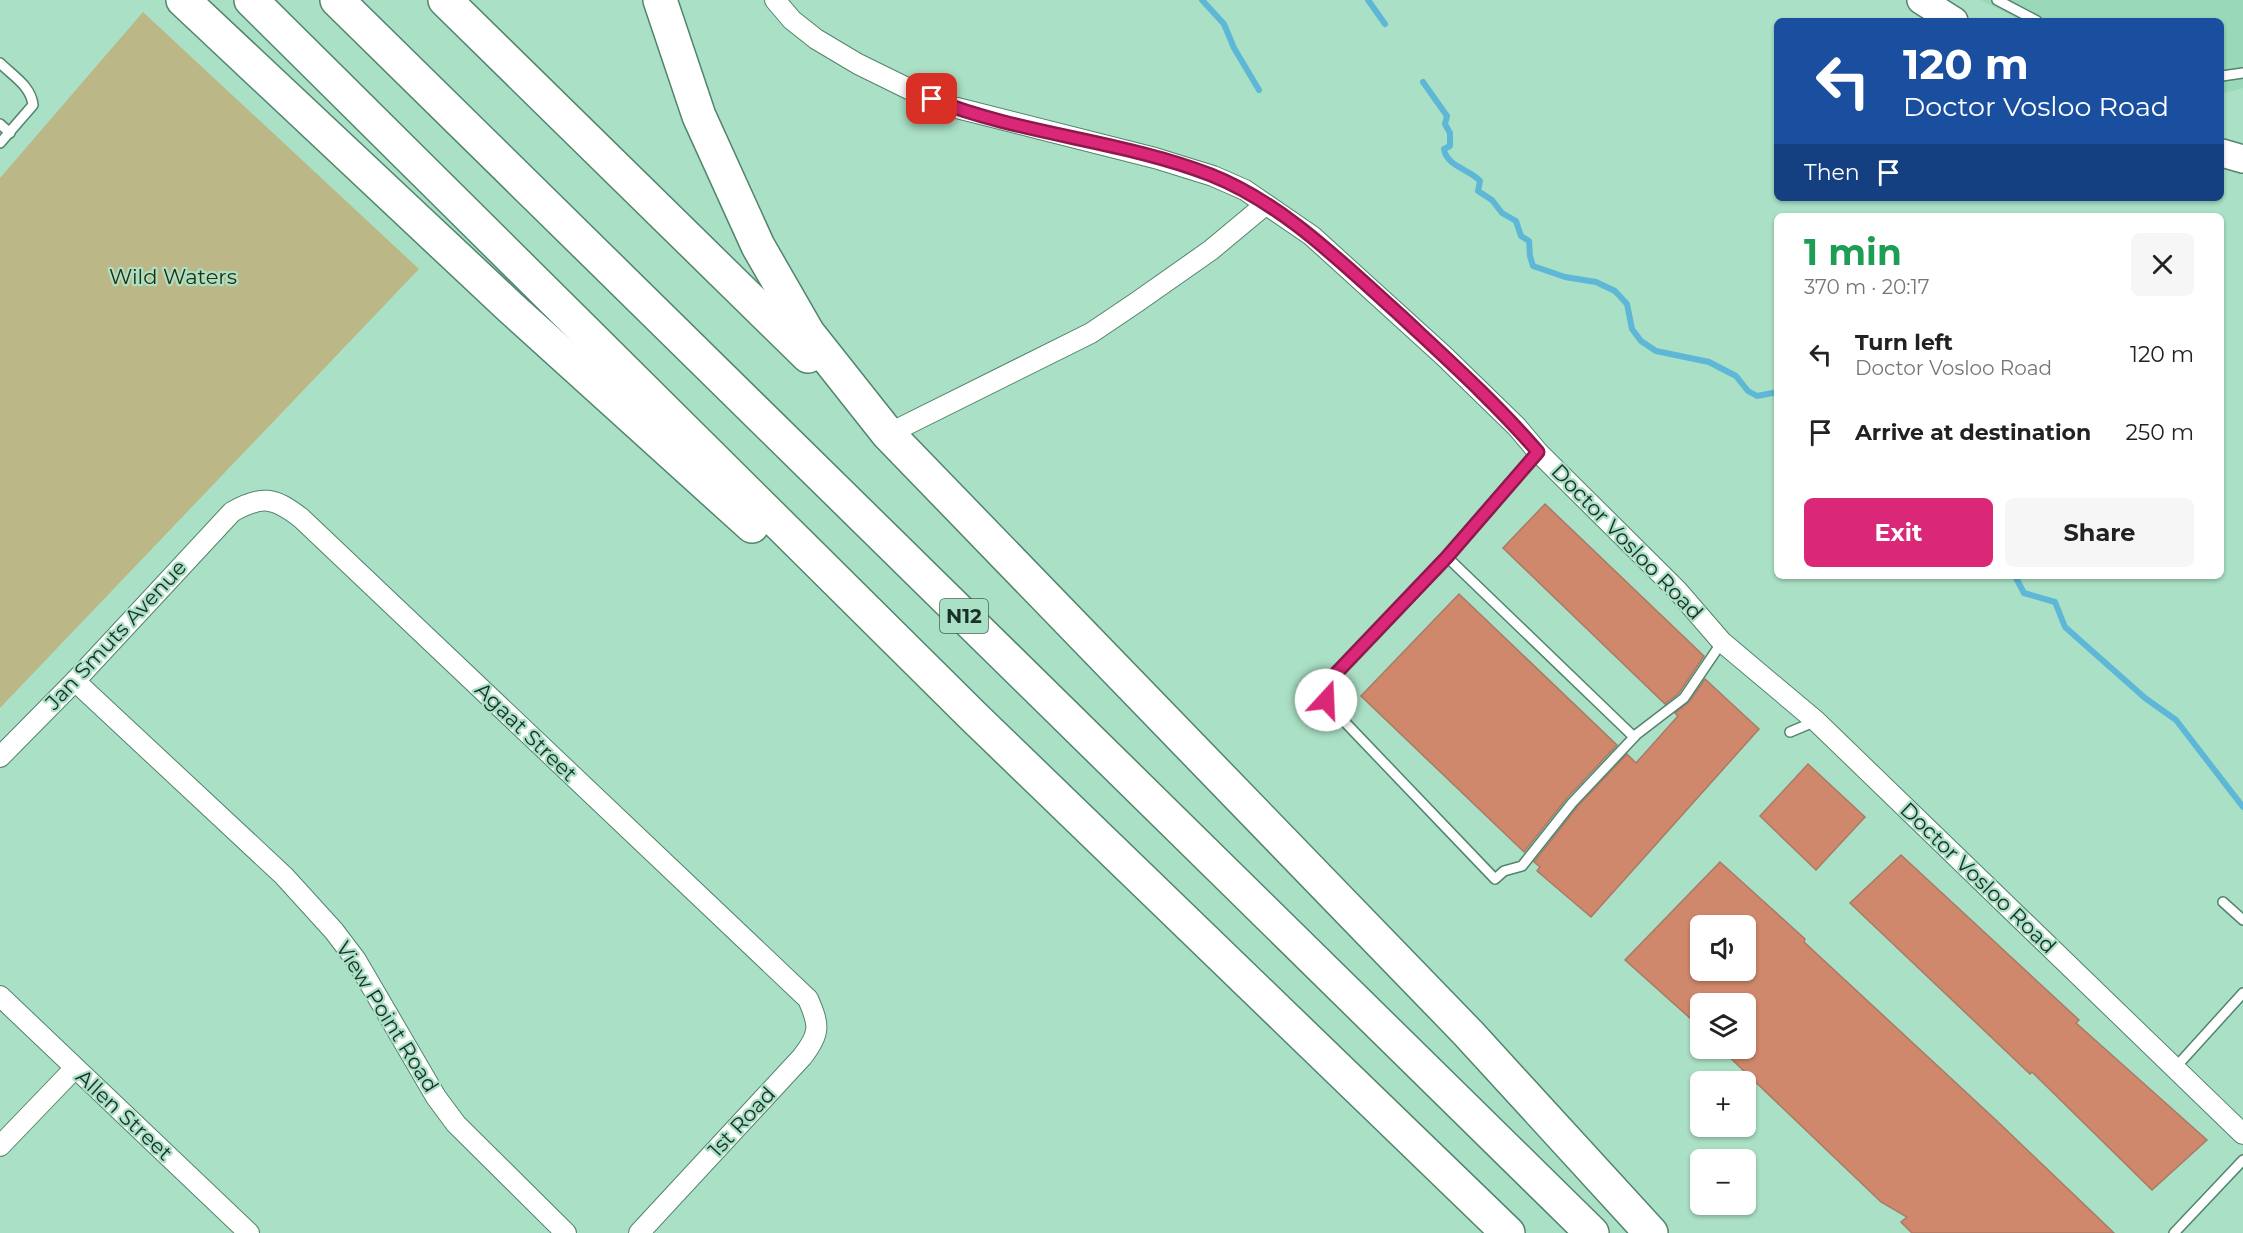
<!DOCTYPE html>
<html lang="en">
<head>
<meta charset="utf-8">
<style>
	body { margin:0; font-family:Montserrat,sans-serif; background:#f6f6f6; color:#222; height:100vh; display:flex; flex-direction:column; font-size:22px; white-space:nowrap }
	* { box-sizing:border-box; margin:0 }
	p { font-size:20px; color:#767676 }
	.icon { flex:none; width:33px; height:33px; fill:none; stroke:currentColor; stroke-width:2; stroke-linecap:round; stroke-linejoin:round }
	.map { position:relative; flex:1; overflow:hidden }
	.sheet { position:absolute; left:1774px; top:213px; width:450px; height:366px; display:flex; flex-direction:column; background:#fff; border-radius:9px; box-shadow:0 2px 4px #0004 }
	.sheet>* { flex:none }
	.hud { position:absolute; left:1774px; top:18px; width:450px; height:183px; border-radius:9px; box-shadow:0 2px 4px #0004; background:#1a4fa0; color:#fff; overflow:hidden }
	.controls { position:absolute; left:1690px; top:915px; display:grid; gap:12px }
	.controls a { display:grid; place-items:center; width:66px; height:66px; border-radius:9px; background:#fff; box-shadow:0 2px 4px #0004; font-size:30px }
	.pin { position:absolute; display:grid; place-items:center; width:51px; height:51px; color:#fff; margin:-26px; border-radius:12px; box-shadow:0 3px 9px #0006 }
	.me { position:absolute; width:66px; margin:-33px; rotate:20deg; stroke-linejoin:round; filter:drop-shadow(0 0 4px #0008) }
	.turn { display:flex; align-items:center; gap:21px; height:126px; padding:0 30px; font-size:27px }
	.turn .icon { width:78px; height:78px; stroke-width:2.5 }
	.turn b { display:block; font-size:42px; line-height:51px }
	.then { display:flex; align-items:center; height:57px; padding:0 30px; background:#0003; gap:12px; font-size:22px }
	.round { display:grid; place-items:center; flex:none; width:63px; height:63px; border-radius:9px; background:#f6f6f6 }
	.head { display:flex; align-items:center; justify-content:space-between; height:102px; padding:0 30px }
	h1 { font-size:36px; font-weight:700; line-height:45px; color:#1e9e55 }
	.button { display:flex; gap:12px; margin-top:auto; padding:12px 30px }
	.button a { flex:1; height:69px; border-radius:9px; background:#db2777; color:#fff; font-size:24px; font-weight:700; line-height:69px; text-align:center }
	.button a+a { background:#f6f6f6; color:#222 }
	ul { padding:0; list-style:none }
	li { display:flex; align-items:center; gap:18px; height:78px; padding:0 30px }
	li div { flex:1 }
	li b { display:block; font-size:22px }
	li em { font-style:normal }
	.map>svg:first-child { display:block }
	.built { fill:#99d8b9 }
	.green { fill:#bcb786 }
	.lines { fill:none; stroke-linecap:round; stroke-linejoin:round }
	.stream { stroke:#5eb7d6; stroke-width:6 }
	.building { fill:#cf886b; stroke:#aa7a66; stroke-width:1.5; fill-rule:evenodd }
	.service-casing { stroke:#51846c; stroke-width:12 }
	.minor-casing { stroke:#51846c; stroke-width:22 }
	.secondary-casing { stroke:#51846c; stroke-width:30 }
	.motorway-casing { stroke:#51846c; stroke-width:36 }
	.service { stroke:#fff; stroke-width:9 }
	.minor { stroke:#fff; stroke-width:20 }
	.secondary { stroke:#fff; stroke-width:27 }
	.motorway { stroke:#fff; stroke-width:33 }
	.route-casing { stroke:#8e194d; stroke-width:15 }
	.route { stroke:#db2777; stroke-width:10 }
	.labels { text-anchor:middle; stroke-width:4.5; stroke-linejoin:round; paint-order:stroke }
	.shield { fill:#aae0c5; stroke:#456556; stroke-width:1.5 }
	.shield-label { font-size:20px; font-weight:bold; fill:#1a3026 }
	.park-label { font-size:21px; fill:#2e2b09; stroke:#aae0c5 }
	.street-label { font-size:21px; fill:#1a3026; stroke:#aae0c5 }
</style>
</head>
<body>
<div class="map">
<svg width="2243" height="1233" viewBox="0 0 2243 1233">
	<rect width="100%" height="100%" fill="#aae0c5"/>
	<polygon class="built" points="1981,0 2243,0 2243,88 2222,94 2222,21 2021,21"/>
	<polygon class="green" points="143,12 419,269 0,708 0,178"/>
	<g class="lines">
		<g class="stream">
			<polyline points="1202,0 1224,24 1234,48 1259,90"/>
			<polyline points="1368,0 1385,24"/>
			<path d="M 1423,82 L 1447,116 L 1445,124 L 1450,133 L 1450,146 L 1444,149 C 1447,167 1470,169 1480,181 L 1478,191 L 1492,200 L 1502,213 L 1516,221 L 1521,236 L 1529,241 L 1530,256 L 1533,266 L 1565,277 L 1596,282 L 1615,291 L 1627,304 L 1632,329 L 1641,341 L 1656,351 L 1709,362 L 1736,376 L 1748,391 L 1757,396 L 1778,392"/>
			<polyline points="2015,576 2024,593 2055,602 2065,627 2145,698 2176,720 2243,807"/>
		</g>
	</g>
	<g class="building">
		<polygon points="1545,504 1704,656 1679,693 1665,704 1503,548"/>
		<polygon points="1459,594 1617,745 1567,798 1524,852 1361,696"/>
		<polygon points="1705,679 1759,729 1591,917 1537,871 1540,867 1534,862 1577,807 1627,754 1636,763 1678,716 1675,713 1689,702"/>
		<polygon points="1808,764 1865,817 1816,870 1760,816"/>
		<polygon points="1901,855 2079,1020 2076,1023 2207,1140 2152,1190 2032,1072 2030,1074 1850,903"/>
		<path d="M 1720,862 L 1805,939 L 1804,942 L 1997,1121 L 2114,1233 L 1912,1233 L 1901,1222 L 1907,1217 L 1881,1202 L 1720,1048 L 1746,1048 L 1746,1004 L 1701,1004 L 1701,1028 L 1625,960 ZM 1701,926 L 1746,926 L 1746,970 L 1701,970 Z"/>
	</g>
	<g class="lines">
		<defs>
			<g id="service">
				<polyline points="1997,0 2037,21"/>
				<path d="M 0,63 C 13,76 31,86 33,105 L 0,143"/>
				<polyline points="2222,76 2243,73"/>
				<polyline points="0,124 10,133"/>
				<polyline points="1538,452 1447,557 1324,686 1327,714 1341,718 1495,879 1504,871 1522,866 1572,803 1637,734 1684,698 1722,642"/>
				<polyline points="1447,557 1634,737"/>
				<polyline points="1790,732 1816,721"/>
				<polyline points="2223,902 2243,920"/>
				<polyline points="2175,1068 2243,993"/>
				<polyline points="2174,1233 2243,1160"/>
			</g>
			<g id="minor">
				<polyline points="775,0 792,20 816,39 858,64 911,90 953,107 1155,158 1213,176 1245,190 1312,236 1444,356 1517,427 1538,452 1677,590 1722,642 1816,721 2243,1134"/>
				<polyline points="888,434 1091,333 1137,302 1211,250 1265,205"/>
				<polyline points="75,681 284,876 334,931 356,960 436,1097 456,1124 566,1233"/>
				<path d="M 0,757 L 75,681 L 232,512 C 262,495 274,497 301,518 L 808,999 C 820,1026 820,1034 802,1057 L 639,1233"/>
				<polyline points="0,996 249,1233"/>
				<polyline points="0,1146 75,1068"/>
			</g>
			<g id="secondary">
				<polyline points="1921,0 1954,21"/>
				<polyline points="2222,153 2243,159"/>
			</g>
			<g id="motorway">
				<polyline points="183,0 511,308 752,526"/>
				<polyline points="251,0 972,715 1508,1233"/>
				<polyline points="337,0 1592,1233"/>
				<polyline points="445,0 808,356"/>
				<polyline points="660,0 699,116 758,246 808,333 888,434 1468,1033 1651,1233"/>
			</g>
		</defs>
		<use href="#service" class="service-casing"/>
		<use href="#minor" class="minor-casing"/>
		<use href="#secondary" class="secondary-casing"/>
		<use href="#motorway" class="motorway-casing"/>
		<use href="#service" class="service"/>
		<use href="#minor" class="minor"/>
		<use href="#secondary" class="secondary"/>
		<use href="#motorway" class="motorway"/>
	</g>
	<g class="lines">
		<defs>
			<path id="route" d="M 932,99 C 1022,135 1121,140 1211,175 C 1284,204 1343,264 1400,315 C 1447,359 1496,403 1538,452 L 1447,557 L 1324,686 L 1326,700"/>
		</defs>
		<use href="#route" class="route-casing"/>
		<use href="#route" class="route"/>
	</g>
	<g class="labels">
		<rect class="shield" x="940" y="599" width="48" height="34" rx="4.5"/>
		<g class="shield-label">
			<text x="964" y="623">N12</text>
		</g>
		<g class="park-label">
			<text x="173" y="284">Wild Waters</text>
		</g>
		<g class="street-label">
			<text transform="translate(1627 542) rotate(46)" y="7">Doctor Vosloo Road</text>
			<text transform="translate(116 635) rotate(-47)" y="7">Jan Smuts Avenue</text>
			<text transform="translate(526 732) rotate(44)" y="7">Agaat Street</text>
			<text transform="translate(1978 878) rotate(44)" y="7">Doctor Vosloo Road</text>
			<text transform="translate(387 1017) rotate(58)" y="7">View Point Road</text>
			<text transform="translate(124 1115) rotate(43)" y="7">Allen Street</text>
			<text transform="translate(742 1122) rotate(-47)" y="7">1st Road</text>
		</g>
	</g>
</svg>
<div class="controls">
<a><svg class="icon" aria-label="sound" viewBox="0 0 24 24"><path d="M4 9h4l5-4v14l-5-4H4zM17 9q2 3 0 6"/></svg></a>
<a><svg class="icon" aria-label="layers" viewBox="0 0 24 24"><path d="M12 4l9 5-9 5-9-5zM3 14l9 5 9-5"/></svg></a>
<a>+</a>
<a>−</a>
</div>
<div class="pin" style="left:932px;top:99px;background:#d93025"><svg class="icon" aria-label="arrive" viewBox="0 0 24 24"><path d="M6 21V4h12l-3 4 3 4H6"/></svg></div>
<svg class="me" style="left:1326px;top:700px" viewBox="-20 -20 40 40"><circle r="19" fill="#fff"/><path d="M0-13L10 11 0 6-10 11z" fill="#db2777"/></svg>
<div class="hud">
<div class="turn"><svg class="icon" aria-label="left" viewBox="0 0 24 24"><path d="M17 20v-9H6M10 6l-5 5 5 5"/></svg><div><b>120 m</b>Doctor Vosloo Road</div></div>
<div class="then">Then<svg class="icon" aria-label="arrive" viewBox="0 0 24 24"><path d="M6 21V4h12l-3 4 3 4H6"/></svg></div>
</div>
<section class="sheet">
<div class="head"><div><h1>1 min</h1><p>370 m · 20:17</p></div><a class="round"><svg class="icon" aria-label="close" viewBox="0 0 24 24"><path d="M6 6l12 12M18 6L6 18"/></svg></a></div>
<ul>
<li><svg class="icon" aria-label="left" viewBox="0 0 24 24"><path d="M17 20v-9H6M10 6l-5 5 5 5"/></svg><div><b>Turn left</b><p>Doctor Vosloo Road</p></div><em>120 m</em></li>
<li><svg class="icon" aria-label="arrive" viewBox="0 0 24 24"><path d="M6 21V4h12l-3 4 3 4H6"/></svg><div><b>Arrive at destination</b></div><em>250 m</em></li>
</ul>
<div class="button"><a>Exit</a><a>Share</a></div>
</section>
</div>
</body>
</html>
